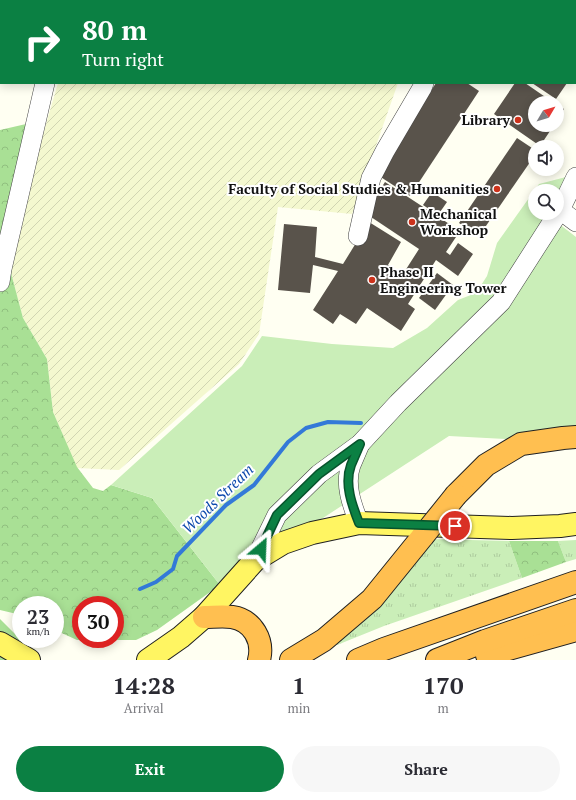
<!DOCTYPE html>
<html lang="en">
<head>
<meta charset="utf-8">
<style>
	body { margin:0; font-family:"PT Serif",serif; background:#f7f7f7; color:#2b2b33; height:100vh; display:flex; flex-direction:column; font-size:15px; white-space:nowrap }
	* { box-sizing:border-box; margin:0 }
	p { font-size:13px; color:#7c7c81 }
	.icon { flex:none; width:22px; height:22px; fill:none; stroke:currentColor; stroke-width:2; stroke-linecap:round; stroke-linejoin:round }
	.map { position:relative; height:660px; overflow:hidden }
	.panel { display:flex; flex-direction:column; background:#fff; flex:1 }
	.panel>* { flex:none }
	.banner { position:absolute; left:0px; top:0px; width:576px; height:84px; box-shadow:0 2px 10px #0003; background:#0b8043; color:#fff; overflow:hidden }
	.needle { width:26px; rotate:52deg }
	.tools { position:absolute; left:528px; top:96px; display:grid; gap:8px }
	.tools a { display:grid; place-items:center; width:36px; height:36px; border-radius:50%; background:#fff; box-shadow:0 2px 10px #0003; font-size:20px }
	.speed { position:absolute; left:12px; top:596px; display:flex; gap:8px; font-size:20px; font-weight:700; text-align:center }
	.speed>* { display:grid; place-content:center; width:52px; height:52px; border-radius:50%; background:#fff; box-shadow:0 2px 10px #0003; line-height:1 }
	.speed small { font-size:10px; font-weight:400 }
	.speed .limit { border:6px solid #d22; background:#fff; color:#111 }
	.pin { position:absolute; display:grid; place-items:center; width:34px; height:34px; color:#fff; margin:-17px; border:2px solid #fff; border-radius:50%; box-shadow:0 1px 4px #0007 }
	.me { position:absolute; width:44px; margin:-22px; rotate:26deg; stroke-linejoin:round; filter:drop-shadow(0 0 3px #0008) }
	.turn { display:flex; align-items:center; gap:14px; height:84px; padding:0 16px; font-size:18px }
	.turn .icon { width:52px; height:52px; stroke-width:2.5 }
	.turn b { display:block; font-size:28px; line-height:34px }
	.eta { display:flex; justify-content:space-evenly; align-items:center; height:68px; text-align:center }
	.eta b { font-size:24px; font-weight:700; line-height:28px }
	.primary-button { display:flex; gap:8px; margin-top:auto; padding:8px 16px }
	.primary-button a { flex:1; height:46px; border-radius:24px; background:#0b8043; color:#fff; font-size:16px; font-weight:700; line-height:46px; text-align:center }
	.primary-button a+a { background:#f7f7f7; color:#2b2b33 }
	.map>svg:first-child { display:block }
	.farmland { fill:url(#farmland-furrows) }
	.grass { fill:url(#grass-tufts) }
	.forest { fill:url(#forest-crowns); fill-rule:evenodd }
	.park { fill:#caeeb8; fill-rule:evenodd }
	.lines { fill:none; stroke-linecap:round; stroke-linejoin:round }
	.stream { stroke:#3379d8; stroke-width:4 }
	.building { fill:#59534b }
	.minor-casing { stroke:#434343; stroke-width:20 }
	.major-casing { stroke:#212121; stroke-width:24 }
	.highway-casing { stroke:#212121; stroke-width:24 }
	.path { stroke:#323232; stroke-width:2.5; stroke-dasharray:4 2; stroke-linecap:butt }
	.minor { stroke:#fff; stroke-width:19 }
	.major { stroke:#fff562; stroke-width:22 }
	.highway { stroke:#ffbf50; stroke-width:22 }
	.highway-bridge-casing { stroke:#212121; stroke-width:24; stroke-linecap:butt }
	.highway-bridge { stroke:#ffbf50; stroke-width:22 }
	.route-casing { stroke:#07532c; stroke-width:10 }
	.route { stroke:#0b8043; stroke-width:7 }
	.poi-dot { fill:#cc321b; stroke:#fff; stroke-width:1.5 }
	.labels { text-anchor:middle; stroke-width:4; stroke-linejoin:round; paint-order:stroke }
	.poi-label { font-size:14px; font-weight:bold; fill:#101010; stroke:#fff; text-anchor:end }
	.water-label { font-size:15px; font-style:italic; fill:#0d4aad; stroke:#fff }
</style>
</head>
<body>
<div class="map">
<svg width="576" height="660" viewBox="0 0 576 660">
	<defs>
		<pattern id="farmland-furrows" width="10" height="10" patternUnits="userSpaceOnUse"><rect width="10" height="10" fill="#f4f8cf"/><path d="M-1 1l2-2M0 10L10 0M9 11l2-2" fill="none" stroke="#d0d4b1"/></pattern>
		<pattern id="grass-tufts" width="24" height="20" patternUnits="userSpaceOnUse"><rect width="24" height="20" fill="#caeeb8"/><path d="M3 7l-1-3M5 7V3M7 7l1-3M15 17l-1-3M17 17v-4M19 17l1-3" fill="none" stroke="#accb9d"/></pattern>
		<pattern id="forest-crowns" width="20" height="18" patternUnits="userSpaceOnUse"><rect width="20" height="18" fill="#a9e095"/><path d="M2 6a3 3 0 1 1 6 0M12 15a3 3 0 1 1 6 0" fill="none" stroke="#90bf7f"/></pattern>
	</defs>
	<rect width="100%" height="100%" fill="#fffff2"/>
	<g class="farmland">
		<rect x="142" y="0" width="284" height="1"/>
		<polygon points="58,83 398,83 352,214 278,207 259,334 239,364 119,470 77,468 53,412 47,359 23,318 11,273 33,169"/>
	</g>
	<g class="grass">
		<rect x="489" y="0" width="76" height="1"/>
		<polygon points="432,539 509,541 522,578 384,626 337,645 335,641"/>
		<polygon points="576,540 576,559 566,562 558,541"/>
	</g>
	<g class="forest">
		<path d="M 26,124 L 33,169 L 11,273 L 23,318 L 47,359 L 53,412 L 77,467 L 93,488 L 103,491 L 111,485 L 152,498 L 220,585 L 157,630 L 136,640 L 77,640 L 55,630 L 55,605 L 21,605 L 21,615 L 0,610 L 0,130 ZM 81,605 L 115,605 L 115,639 L 81,639 Z"/>
		<polygon points="509,541 558,541 566,562 522,578"/>
		<polygon points="0,619 32,651 35,660 0,660"/>
	</g>
	<path class="park" d="M 566,177 L 576,180 L 576,182 L 554,220 L 576,237 L 576,433 L 527,440 L 449,436 L 220,585 L 152,498 L 111,485 L 242,366 L 262,336 L 332,344 L 393,348 L 427,328 L 458,300 L 476,293 L 487,276 L 497,243 L 539,184 ZM 535,191 L 557,191 L 557,213 L 535,213 Z"/>
	<g class="lines">
		<polyline class="stream" points="140,589 156,582 173,569 177,556 226,505 254,485 288,442 306,428 328,422 361,423"/>
	</g>
	<g class="building">
		<polygon points="436,83 467,83 479,91 410,196 376,174"/>
		<polygon points="515,83 525,83 554,103 535,103 535,125 554,125 540,146 494,114"/>
		<polygon points="532,83 567,83 556,99"/>
		<polygon points="557,105 564,109 557,120"/>
		<polygon points="517,138 535,150 535,155 479,236 459,223"/>
		<polygon points="385,182 460,231 446,252 450,255 458,243 473,254 458,276 436,260 408,304 415,309 401,331 367,308 356,324 340,314 333,324 313,310 338,271 313,265 310,293 278,290 284,224 317,227 315,257 343,264 369,222 401,242 388,265 403,274 419,249 365,213"/>
		<polygon points="432,192 447,202 438,215 423,205"/>
		<polygon points="437,273 453,285 435,310 419,298"/>
	</g>
	<g class="lines">
		<defs>
			<g id="minor">
				<polyline points="62,1 62,0"/>
				<polyline points="437,1 437,0"/>
				<polyline points="560,210 576,222"/>
				<polyline points="358,236 371,178 385,151 422,88 424,83"/>
				<polyline points="0,282 2,269 45,83"/>
				<path d="M 359,523 C 352,505 344,484 351,465 C 354,458 357,451 360,444"/>
				<polyline points="255,560 277,515 319,474 360,444 398,403 501,302 560,210 576,177"/>
			</g>
			<g id="major">
				<polyline points="0,643 29,660"/>
				<polyline points="148,660 181,637 204,617 255,560 283,543 312,533 359,523 512,528 560,526 576,524"/>
			</g>
			<g id="highway">
				<polyline points="456,495 486,465 521,444 563,438 576,437"/>
				<path d="M 204,617 C 213,617 223,616 232,617 C 253,620 264,641 259,660"/>
				<polyline points="487,655 576,630"/>
				<polyline points="291,660 324,640 372,599 423,536"/>
				<polyline points="358,660 384,649 576,582"/>
				<polyline points="437,660 485,641 576,610"/>
			</g>
		</defs>
		<use href="#minor" class="minor-casing"/>
		<use href="#major" class="major-casing"/>
		<use href="#highway" class="highway-casing"/>
		<polyline class="path" points="575,13 576,14"/>
		<use href="#minor" class="minor"/>
		<use href="#major" class="major"/>
		<use href="#highway" class="highway"/>
		<defs>
			<polyline id="highway-bridge" points="423,536 456,495"/>
		</defs>
		<use href="#highway-bridge" class="highway-bridge-casing"/>
		<use href="#highway-bridge" class="highway-bridge"/>
	</g>
	<g class="lines">
		<defs>
			<path id="route" d="M 261,549 L 277,515 L 319,474 L 360,444 C 357,451 354,458 351,465 C 344,484 352,505 359,523 L 455,526"/>
		</defs>
		<use href="#route" class="route-casing"/>
		<use href="#route" class="route"/>
	</g>
	<g class="poi-dot">
		<circle cx="518" cy="120" r="4"/>
		<circle cx="497" cy="189" r="4"/>
		<circle cx="412" cy="222" r="4"/>
		<circle cx="372" cy="280" r="4"/>
	</g>
	<g class="labels">
		<g class="poi-label">
			<text x="510" y="125">Library</text>
			<text x="489" y="194">Faculty of Social Studies &amp; Humanities</text>
			<text x="420" y="219" text-anchor="start">Mechanical<tspan x="420" dy="16">Workshop</tspan></text>
			<text x="380" y="277" text-anchor="start">Phase II<tspan x="380" dy="16">Engineering Tower</tspan></text>
		</g>
		<g class="water-label">
			<text transform="translate(218 499) rotate(-44)" y="5">Woods Stream</text>
		</g>
	</g>
</svg>
<div class="tools">
<a><svg class="needle" viewBox="-14 -14 28 28"><path d="M0-13l5 13h-10z" fill="#e53935"/><path d="M0 13l5-13h-10z" fill="#7c7c81"/></svg></a>
<a><svg class="icon" aria-label="sound" viewBox="0 0 24 24"><path d="M4 9h4l5-4v14l-5-4H4zM17 9q2 3 0 6"/></svg></a>
<a><svg class="icon" aria-label="search" viewBox="0 0 24 24"><circle cx="10" cy="10" r="6"/><path d="M15 15l6 6"/></svg></a>
</div>
<div class="speed"><div>23<small>km/h</small></div><div class="limit">30</div></div>
<div class="pin" style="left:455px;top:526px;background:#d93025"><svg class="icon" aria-label="arrive" viewBox="0 0 24 24"><path d="M6 21V4h12l-3 4 3 4H6"/></svg></div>
<svg class="me" style="left:261px;top:549px" viewBox="-20 -20 40 40"><path d="M0-17L14 15 0 8-14 15z" fill="#0b8043" stroke="#fff" stroke-width="4"/></svg>
<div class="banner">
<div class="turn"><svg class="icon" aria-label="right" viewBox="0 0 24 24"><path d="M7 20v-9h11M14 6l5 5-5 5"/></svg><div><b>80 m</b>Turn right</div></div>
</div>
</div>
<section class="panel">
<div class="eta">
<div><b>14:28</b><p>Arrival</p></div>
<div><b>1</b><p>min</p></div>
<div><b>170</b><p>m</p></div>
</div>
<div class="primary-button"><a>Exit</a><a>Share</a></div>
</section>
</body>
</html>
